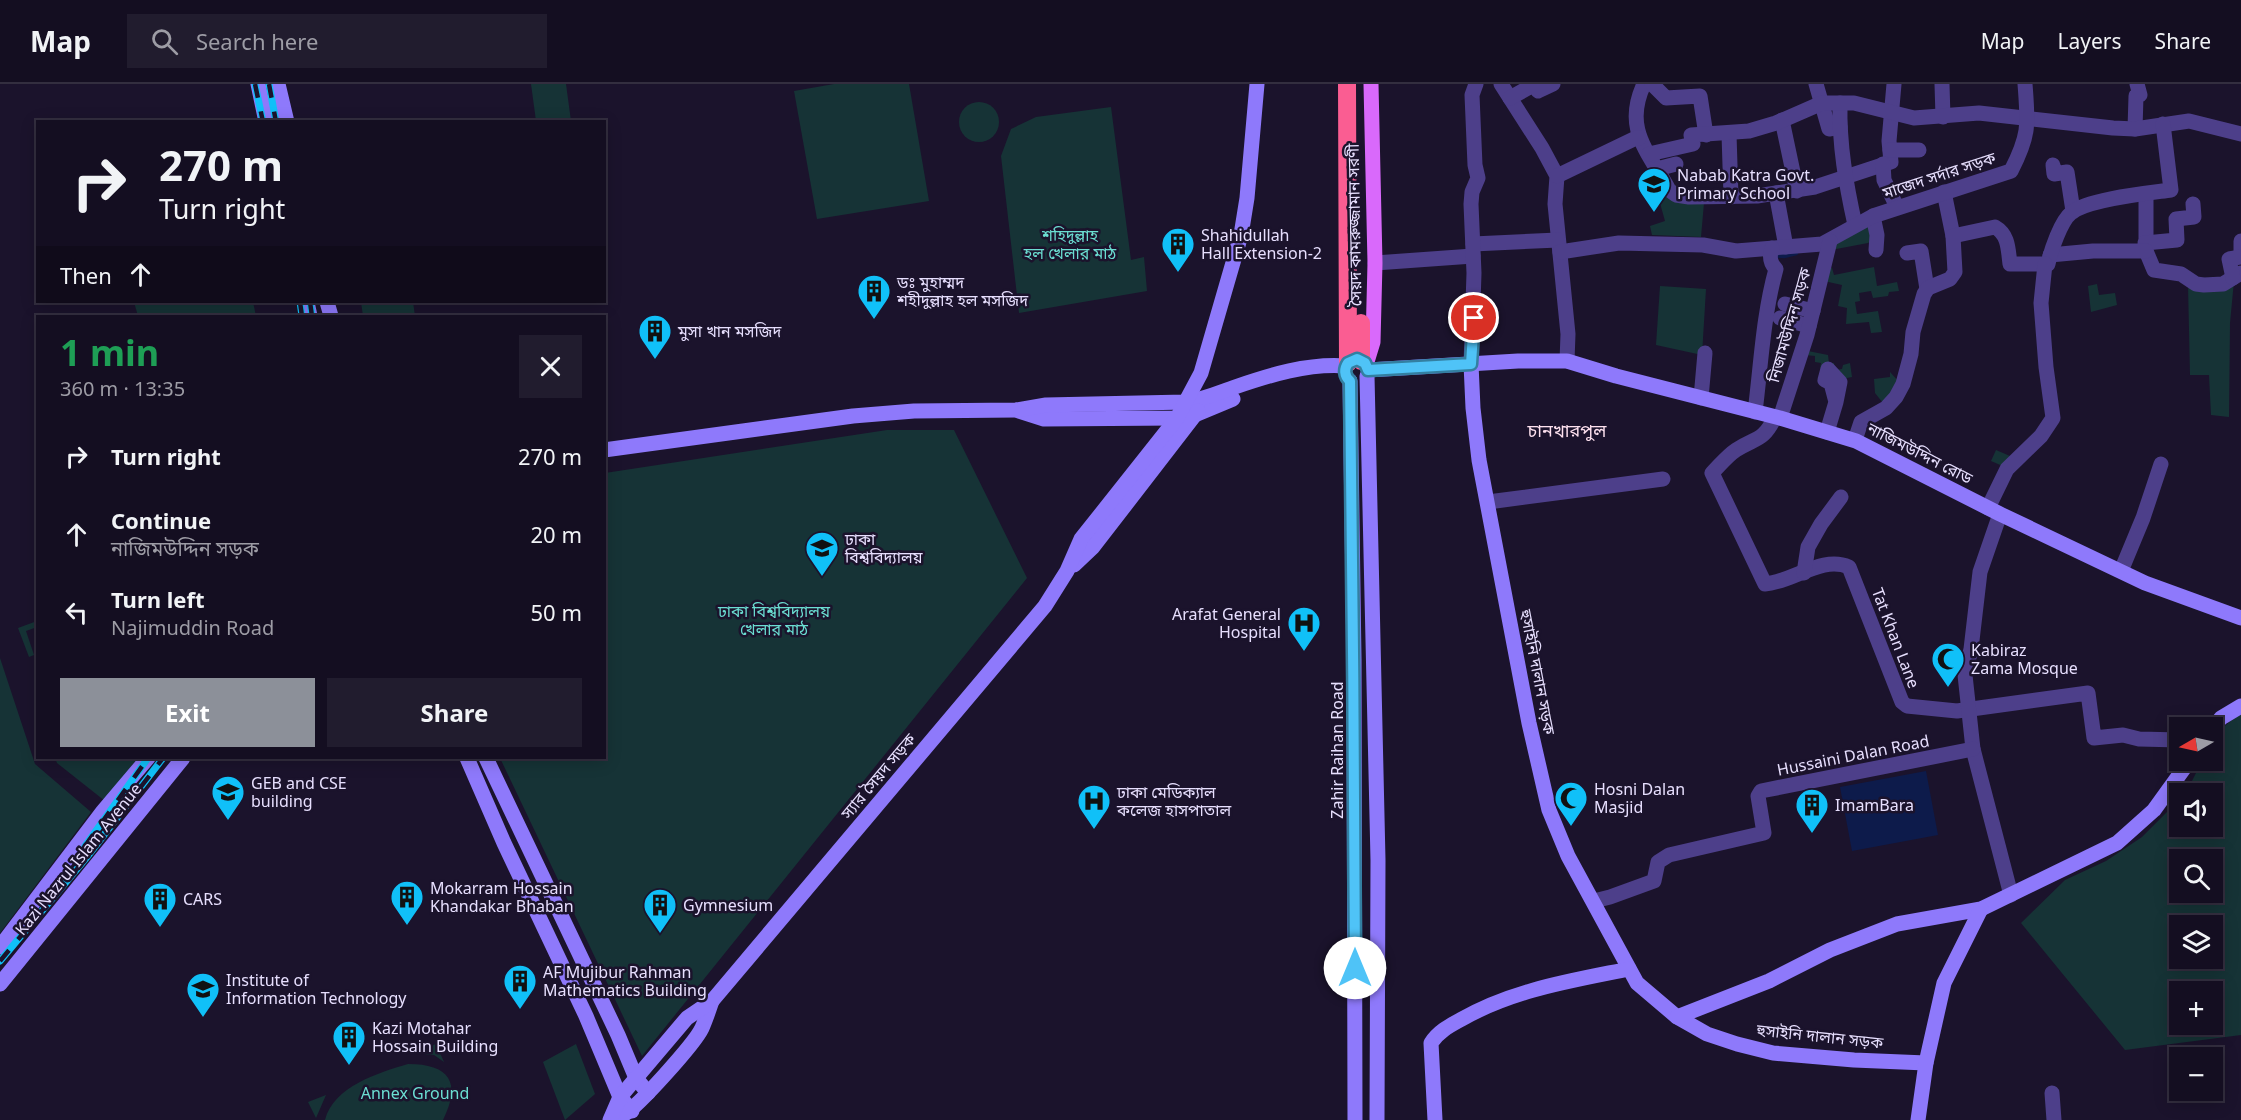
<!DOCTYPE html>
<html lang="en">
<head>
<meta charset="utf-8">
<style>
	body { margin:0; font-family:"Noto Sans","Noto Sans Bengali",sans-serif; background:#211c2e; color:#f1f3f6; height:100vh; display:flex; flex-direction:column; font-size:22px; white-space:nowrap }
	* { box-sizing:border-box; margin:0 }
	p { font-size:20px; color:#9d9ca5 }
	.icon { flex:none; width:33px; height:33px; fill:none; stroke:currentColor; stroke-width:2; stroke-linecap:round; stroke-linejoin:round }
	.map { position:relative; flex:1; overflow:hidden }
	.sheet { position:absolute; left:36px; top:231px; width:570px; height:444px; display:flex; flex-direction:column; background:#140e21; border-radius:0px; box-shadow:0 3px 15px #0003,0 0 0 2px #332e3f }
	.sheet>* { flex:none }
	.top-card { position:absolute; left:36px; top:36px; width:570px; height:183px; border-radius:0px; box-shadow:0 3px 15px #0003,0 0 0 2px #332e3f; background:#140e21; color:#f1f3f6; overflow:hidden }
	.needle { width:39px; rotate:261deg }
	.tools { position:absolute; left:2169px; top:633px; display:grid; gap:12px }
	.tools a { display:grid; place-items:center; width:54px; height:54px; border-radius:0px; background:#140e21; box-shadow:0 3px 15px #0003,0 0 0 2px #332e3f; font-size:30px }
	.pin { position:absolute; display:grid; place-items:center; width:51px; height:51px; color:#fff; margin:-26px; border:3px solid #fff; border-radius:50%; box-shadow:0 2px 6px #0007 }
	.me { position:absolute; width:66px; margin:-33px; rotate:0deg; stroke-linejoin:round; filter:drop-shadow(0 0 4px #0008) }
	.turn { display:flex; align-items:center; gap:21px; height:126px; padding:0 24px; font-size:27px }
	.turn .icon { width:78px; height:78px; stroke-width:2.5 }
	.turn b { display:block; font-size:42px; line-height:51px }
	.then { display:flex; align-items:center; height:57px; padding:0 24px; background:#0003; gap:12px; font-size:22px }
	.round { display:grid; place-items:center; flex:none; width:63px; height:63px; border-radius:0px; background:#211c2e }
	.overview { display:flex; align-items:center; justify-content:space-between; height:102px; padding:0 24px }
	h1 { font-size:36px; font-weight:700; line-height:45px; color:#1e9e55 }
	.cta { display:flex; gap:12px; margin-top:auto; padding:12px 24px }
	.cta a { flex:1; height:69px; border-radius:0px; background:#8c9099; color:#fff; font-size:24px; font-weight:700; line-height:69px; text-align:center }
	.cta a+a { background:#211c2e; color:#f1f3f6 }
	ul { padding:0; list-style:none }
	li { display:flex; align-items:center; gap:18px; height:78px; padding:0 24px }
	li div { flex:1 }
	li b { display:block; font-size:22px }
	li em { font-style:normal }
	header { display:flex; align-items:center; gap:36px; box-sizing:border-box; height:84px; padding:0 30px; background:#140e21; border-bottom:2px solid #332e3f }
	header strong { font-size:28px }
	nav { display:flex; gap:33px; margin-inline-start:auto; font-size:21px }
	.search { width:420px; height:54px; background:#211c2e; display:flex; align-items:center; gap:15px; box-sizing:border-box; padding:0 21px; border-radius:0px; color:#9d9ca5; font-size:22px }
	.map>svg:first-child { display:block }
	.green { fill:#163336; fill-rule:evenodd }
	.water { fill:#0d1b4b }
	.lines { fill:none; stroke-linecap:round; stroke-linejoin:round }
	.stream { stroke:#0d1b4b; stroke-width:4.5 }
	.street { stroke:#4d3f8a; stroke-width:15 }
	.secondary { stroke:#8e79fb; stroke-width:15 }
	.primary { stroke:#d969fb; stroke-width:15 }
	.highway { stroke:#fa5d92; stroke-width:18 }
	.rail-casing { stroke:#10c0f8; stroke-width:7 }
	.rail { stroke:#1b132c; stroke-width:4.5; stroke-dasharray:14; stroke-linecap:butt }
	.route-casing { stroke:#337fa1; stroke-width:15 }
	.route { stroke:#4fc3f7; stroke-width:10 }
	.labels { text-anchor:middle; stroke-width:5; stroke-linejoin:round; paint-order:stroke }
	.poi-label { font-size:16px; fill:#e7dffe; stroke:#1b132c; text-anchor:start }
	.street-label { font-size:16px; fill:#e7dffe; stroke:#1b132c }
	.park-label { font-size:16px; fill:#6bded2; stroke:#1b132c }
	.neighbourhood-label { font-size:18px; fill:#fee1ef; stroke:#1b132c }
</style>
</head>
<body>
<header>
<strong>Map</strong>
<div class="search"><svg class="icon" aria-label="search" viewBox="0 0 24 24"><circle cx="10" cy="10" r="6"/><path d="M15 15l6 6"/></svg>Search here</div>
<nav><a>Map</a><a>Layers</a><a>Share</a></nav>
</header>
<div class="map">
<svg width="2241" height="1036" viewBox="0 0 2241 1036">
	<rect width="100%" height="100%" fill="#1b132c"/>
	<g class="green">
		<polygon points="531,0 566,0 571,37 536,37"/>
		<polygon points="834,0 909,0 929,117 817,135 794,7"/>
		<circle cx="979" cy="38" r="20"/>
		<polygon points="1111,23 1131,176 1144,173 1147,207 1019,229 1001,72 1011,45 1036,33"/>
		<polygon points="1651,87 1704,119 1701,153 1652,151 1650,142 1665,137"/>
		<polygon points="1870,136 1875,154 1868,159 1831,166 1832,158"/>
		<polygon points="1828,182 1832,184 1834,191 1874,183 1877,202 1897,198 1899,207 1889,208 1888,212 1873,214 1871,207 1859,209 1860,217 1855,218 1857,230 1878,227 1882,248 1871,249 1869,238 1846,240 1847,224 1838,222 1842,201 1824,197"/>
		<polygon points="2234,197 2230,239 2229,333 2211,331 2209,291 2190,291 2188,201"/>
		<polygon points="2097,200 2099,211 2115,209 2117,221 2091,228 2088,202"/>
		<polygon points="1660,202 1706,205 1702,271 1656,261"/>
		<polygon points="134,218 253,218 256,232 138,232"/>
		<polygon points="361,218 413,218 415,232 363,232"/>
		<polygon points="1808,267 1828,271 1829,279 1834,279 1835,286 1842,285 1843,281 1850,279 1852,293 1842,295 1826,285 1820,285 1821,279 1815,278 1815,272 1805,271"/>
		<polygon points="1890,288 1900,299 1883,319 1875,309 1874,295 1890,293"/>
		<polygon points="887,346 954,346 1027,494 642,972 500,674 604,674 605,389"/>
		<polygon points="1996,366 2010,372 2005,383 1991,377"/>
		<polygon points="37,537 37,543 26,547 34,571 29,573 18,544"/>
		<polygon points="0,574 35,680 91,728 0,849"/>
		<path d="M 2241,630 L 2241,951 L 2125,966 L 2021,839 L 2065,796 L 2106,777 L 2142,753 L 2179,716 L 2180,742 L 2212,742 L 2212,710 L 2186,709 L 2202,677 L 2212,676 C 2213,651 2220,644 2241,630 ZM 2180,776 L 2212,776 L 2212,808 L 2180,808 ZM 2180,842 L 2212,842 L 2212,874 L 2180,874 ZM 2180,908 L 2212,908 L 2212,940 L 2180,940 Z"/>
		<polygon points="55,674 135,674 136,676 105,717 57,679"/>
		<polygon points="436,960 444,978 434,971 413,969"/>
		<polygon points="576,960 595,1010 565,1036 543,978"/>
		<path d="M 408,980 C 449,980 462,998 443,1036 L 325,1036 C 334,1002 378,989 408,980 Z"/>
		<polygon points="326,1011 316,1034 308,1018"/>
	</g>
	<polygon class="water" points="1926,687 1938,751 1852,767 1840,703"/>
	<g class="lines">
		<polyline class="stream" points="1772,171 1784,172 1796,169"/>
		<g class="street">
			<polyline points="1501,0 1542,64 1557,92 1555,120 1568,250 1567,277"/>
			<path d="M 1644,0 C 1623,45 1648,67 1669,106 L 1676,111 L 1689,113 L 1757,112 L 1815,103 L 1891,78 L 1889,57 L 1894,0"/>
			<polyline points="1652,0 1666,14 1700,12 1706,51"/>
			<polyline points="1816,0 1829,45 1840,43"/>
			<polyline points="1942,0 1943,33"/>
			<polyline points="1510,14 1535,0 1538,7 1553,0"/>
			<path d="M 1840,19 C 1839,61 1846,100 1855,141"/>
			<polyline points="1782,36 1797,107"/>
			<polyline points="2135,45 2136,12 2140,11 2137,0"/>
			<polyline points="1729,50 1731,113"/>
			<polyline points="1890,66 1919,66"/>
			<polyline points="1649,70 1693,60 1691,51 1749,47 1776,39 1822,19 1854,19 1914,34 1979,29 2113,44 2135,45 2189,37 2241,50"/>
			<polyline points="1883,80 1884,96 1897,123"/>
			<polyline points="2053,81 2054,90 2067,88 2073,127"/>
			<polyline points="1657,85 1676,80"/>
			<polyline points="1557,92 1636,54 1639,54"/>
			<polyline points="1944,108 1953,152"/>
			<polyline points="1776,109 1786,163"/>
			<polyline points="2146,110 2146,167 2154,186 2181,190 2196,200 2204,201 2223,200 2241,189"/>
			<polyline points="1873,132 1877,151 1876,166"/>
			<polyline points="2241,157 2241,172"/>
			<polyline points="2145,159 2177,156 2176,135 2194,133 2193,120"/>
			<polyline points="1473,160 1558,156"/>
			<path d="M 1560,168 L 1619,159 L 1703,161 L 1736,167 L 1822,160 L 1873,132 L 2011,87 C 2030,50 2028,40 2025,0"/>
			<polyline points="1907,169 1921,167 1927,205"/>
			<polyline points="2050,171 2093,167 2146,167"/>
			<polyline points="1375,179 1473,172"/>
			<polyline points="2233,194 2229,175 2241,173"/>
			<polyline points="1785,220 1813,227"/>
			<polyline points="1780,234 1809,242"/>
			<polyline points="1471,280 1474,189 1471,120 1472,108 1478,94 1475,81 1472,11 1476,0"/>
			<polyline points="1701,314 1705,269"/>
			<path d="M 1755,328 C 1761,281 1763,232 1776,185 C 1770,179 1769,173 1772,164"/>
			<path d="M 1775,333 C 1763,358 1756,353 1736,366 C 1727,372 1720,381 1712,389 L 1765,500 C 1793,498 1822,471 1849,483 L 1902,618 L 1907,622 L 1957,627 L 2088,609 L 2094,654 L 2123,651 L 2139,655 L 2180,656"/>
			<polyline points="1780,334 1807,251 1830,157"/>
			<polyline points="1827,348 1836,318 1840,298 1828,285 1825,296 1831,299 1836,318"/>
			<path d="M 1855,356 L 1861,338 L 1886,324 L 1896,313 L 1903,300 L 1911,270 L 1913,248 L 1924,210 L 1928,204 L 1950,195 L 1955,188 L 1953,152 L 1995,143 C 2009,151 2008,166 2010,180 L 2048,180 C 2051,166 2061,137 2071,129 C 2087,115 2149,109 2171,106 L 2163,40"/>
			<polyline points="1488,418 1663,395"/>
			<polyline points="1988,424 2007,385 2041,352 2053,334 2046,283 2041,219 2045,180"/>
			<polyline points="2000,430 1980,488 1971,565 1965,591 1973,665 2011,811"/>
			<polyline points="2121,487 2143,434 2161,380"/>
			<polyline points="1804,489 1808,463 1821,440 1841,413"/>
			<polyline points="1594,817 1610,813 1654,797 1658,778 1669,771 1764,749 1758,712 1761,707 1973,665"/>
			<polyline points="2052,1009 2054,1036"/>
		</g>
		<g class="secondary">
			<polyline points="258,0 266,38"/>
			<polyline points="278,0 287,38"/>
			<polyline points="307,218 310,232"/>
			<polyline points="327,218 331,232"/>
			<polyline points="1471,280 1473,324 1479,376 1529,639 1549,726 1568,772 1637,899 1677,933 1707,950 1737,960 1773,969 1854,976 1926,979"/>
			<polyline points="1368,286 1518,277 1567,277 1616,292 1780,334 1856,357 2000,430 2145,499 2241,534"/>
			<polyline points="1367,292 1378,776 1377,1036"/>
			<polyline points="1350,297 1354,575 1355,1036"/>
			<polyline points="1019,327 1044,335 1177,334 1197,330 1233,315"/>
			<path d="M 604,366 L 853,332 L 914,327 L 1016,326 L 1046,321 L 1185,318 C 1203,316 1218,309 1235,303 C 1270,291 1308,279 1346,282"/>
			<polyline points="1074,481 1093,463 1198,327"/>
			<polyline points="2212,645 2221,634 2241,622"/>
			<polyline points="467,674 504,759 586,932 620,1013 632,1027"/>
			<polyline points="486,674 618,951 636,994 648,1009"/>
			<polyline points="0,863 103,727 148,674"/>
			<polyline points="0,900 183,674"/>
			<polyline points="1677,933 1769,897 1830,866 1897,840 1981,825 2117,759 2154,726 2190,676"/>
			<path d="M 623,1031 C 637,1024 695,959 702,944 C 706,935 709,926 712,917"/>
			<polyline points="610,1036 620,1013 687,934 712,917 1045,522 1067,487 1081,455 1177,334 1201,289 1241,151 1247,114 1257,0"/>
			<path d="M 1435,1036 L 1431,959 C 1438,948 1449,942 1460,936 C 1512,906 1570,897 1629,885"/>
			<polyline points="1918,1036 1926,979 1944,899 1981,825"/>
		</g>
		<polyline class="primary" points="1366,281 1373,258 1375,179 1371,0"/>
		<g class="highway">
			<polyline points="1347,0 1348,279"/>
			<polyline points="1361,239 1361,277"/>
		</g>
		<defs>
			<g id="rail">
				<polyline points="255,0 263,38"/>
				<polyline points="269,0 276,38"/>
				<polyline points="300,218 302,232"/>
				<polyline points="310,218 312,232"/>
				<polyline points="85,762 148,674"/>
				<polyline points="0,877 87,773 163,674"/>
			</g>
		</defs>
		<use href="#rail" class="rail-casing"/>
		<use href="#rail" class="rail"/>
	</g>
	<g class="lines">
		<defs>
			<path id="route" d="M 1355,884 C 1355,688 1352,493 1350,297 C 1344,292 1344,285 1348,279 L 1357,275 L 1365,279 L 1368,286 L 1471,280 L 1474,234"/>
		</defs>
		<use href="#route" class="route-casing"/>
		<use href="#route" class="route"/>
	</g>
	<defs>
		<symbol id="school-pin" viewBox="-11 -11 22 30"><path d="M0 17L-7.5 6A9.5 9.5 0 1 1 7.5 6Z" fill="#10c0f8" stroke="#1b132c"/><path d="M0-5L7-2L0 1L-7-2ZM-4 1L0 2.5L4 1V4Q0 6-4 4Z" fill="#111"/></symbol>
		<symbol id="building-pin" viewBox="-11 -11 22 30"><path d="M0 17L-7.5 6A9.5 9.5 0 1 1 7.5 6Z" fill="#10c0f8" stroke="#1b132c"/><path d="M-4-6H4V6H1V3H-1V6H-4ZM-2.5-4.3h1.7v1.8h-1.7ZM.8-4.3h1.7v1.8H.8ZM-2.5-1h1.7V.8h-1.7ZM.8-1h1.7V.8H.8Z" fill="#111"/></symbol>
		<symbol id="university-pin" viewBox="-11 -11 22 30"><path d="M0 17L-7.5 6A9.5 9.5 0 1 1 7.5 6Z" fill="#10c0f8" stroke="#1b132c"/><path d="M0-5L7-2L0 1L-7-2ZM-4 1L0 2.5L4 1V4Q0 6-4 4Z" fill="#111"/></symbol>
		<symbol id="hospital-pin" viewBox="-11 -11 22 30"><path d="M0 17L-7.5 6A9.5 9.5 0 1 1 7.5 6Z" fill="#10c0f8" stroke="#1b132c"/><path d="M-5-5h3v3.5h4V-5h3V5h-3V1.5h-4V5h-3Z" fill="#111"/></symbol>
		<symbol id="mosque-pin" viewBox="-11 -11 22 30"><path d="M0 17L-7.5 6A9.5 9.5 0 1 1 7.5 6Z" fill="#10c0f8" stroke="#1b132c"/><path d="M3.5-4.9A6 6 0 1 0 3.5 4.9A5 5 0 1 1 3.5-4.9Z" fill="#111"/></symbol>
	</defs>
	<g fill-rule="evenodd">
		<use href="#school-pin" x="1635" y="81" width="38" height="52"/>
		<use href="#building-pin" x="1159" y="141" width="38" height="52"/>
		<use href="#building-pin" x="855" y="188" width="38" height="52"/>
		<use href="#building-pin" x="636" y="228" width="38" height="52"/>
		<use href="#university-pin" x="803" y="445" width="38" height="52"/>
		<use href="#hospital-pin" x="1285" y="520" width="38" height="52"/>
		<use href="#mosque-pin" x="1929" y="556" width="38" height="52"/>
		<use href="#university-pin" x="209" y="689" width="38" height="52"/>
		<use href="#mosque-pin" x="1552" y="695" width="38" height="52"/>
		<use href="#hospital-pin" x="1075" y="698" width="38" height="52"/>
		<use href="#building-pin" x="1793" y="702" width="38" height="52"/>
		<use href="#building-pin" x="388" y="794" width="38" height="52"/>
		<use href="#building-pin" x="141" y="796" width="38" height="52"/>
		<use href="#building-pin" x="641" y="802" width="38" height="52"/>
		<use href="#building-pin" x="501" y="878" width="38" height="52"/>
		<use href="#university-pin" x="184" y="886" width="38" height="52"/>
		<use href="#building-pin" x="330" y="934" width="38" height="52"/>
	</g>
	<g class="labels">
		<g class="poi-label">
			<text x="1677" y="97">Nabab Katra Govt.<tspan x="1677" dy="18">Primary School</tspan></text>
			<text x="1201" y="157">Shahidullah<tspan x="1201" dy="18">Hall Extension-2</tspan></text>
			<text x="897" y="204">ডঃ মুহাম্মদ<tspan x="897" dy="18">শহীদুল্লাহ হল মসজিদ</tspan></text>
			<text x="678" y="253">মুসা খান মসজিদ</text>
			<text x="845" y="461">ঢাকা<tspan x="845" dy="18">বিশ্ববিদ্যালয়</tspan></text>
			<text x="1281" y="536" text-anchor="end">Arafat General<tspan x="1281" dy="18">Hospital</tspan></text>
			<text x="1971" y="572">Kabiraz<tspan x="1971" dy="18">Zama Mosque</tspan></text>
			<text x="251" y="705">GEB and CSE<tspan x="251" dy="18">building</tspan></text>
			<text x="1594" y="711">Hosni Dalan<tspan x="1594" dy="18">Masjid</tspan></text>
			<text x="1117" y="714">ঢাকা মেডিক্যাল<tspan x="1117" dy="18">কলেজ হাসপাতাল</tspan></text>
			<text x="1835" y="727">ImamBara</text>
			<text x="430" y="810">Mokarram Hossain<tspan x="430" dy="18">Khandakar Bhaban</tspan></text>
			<text x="183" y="821">CARS</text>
			<text x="683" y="827">Gymnesium</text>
			<text x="543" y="894">AF Mujibur Rahman<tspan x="543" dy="18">Mathematics Building</tspan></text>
			<text x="226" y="902">Institute of<tspan x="226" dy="18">Information Technology</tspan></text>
			<text x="372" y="950">Kazi Motahar<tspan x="372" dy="18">Hossain Building</tspan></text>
		</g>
		<g class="street-label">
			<text transform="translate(1939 91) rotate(-18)" y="6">মাজেদ সর্দার সড়ক</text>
			<text transform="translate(1354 141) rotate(-91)" y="6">সৈয়দ কামরুজ্জামান সরণী</text>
			<text transform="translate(1789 241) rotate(-74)" y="6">নিজামউদ্দিন সড়ক</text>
			<text transform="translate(1920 369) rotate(27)" y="6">নাজিমউদ্দিন রোড</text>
			<text transform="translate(1896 554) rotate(69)" y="6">Tat Khan Lane</text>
			<text transform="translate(1538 588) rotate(79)" y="6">হুসাইনি দালান সড়ক</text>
			<text transform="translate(1337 666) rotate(-90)" y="6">Zahir Raihan Road</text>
			<text transform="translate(1853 671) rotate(-11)" y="6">Hussaini Dalan Road</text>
			<text transform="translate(878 692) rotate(-50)" y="6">স্যার সৈয়দ সড়ক</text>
			<text transform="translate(78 775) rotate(-51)" y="6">Kazi Nazrul Islam Avenue</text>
			<text transform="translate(1820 952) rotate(6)" y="6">হুসাইনি দালান সড়ক</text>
		</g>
		<g class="park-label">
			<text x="1070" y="157">শহিদুল্লাহ<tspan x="1070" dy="18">হল খেলার মাঠ</tspan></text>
			<text x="774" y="533">ঢাকা বিশ্ববিদ্যালয়<tspan x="774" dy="18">খেলার মাঠ</tspan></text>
			<text x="415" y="1015">Annex Ground</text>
		</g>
		<g class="neighbourhood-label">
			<text x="1567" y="353">চানখারপুল</text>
		</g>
	</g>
</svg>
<div class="tools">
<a><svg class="needle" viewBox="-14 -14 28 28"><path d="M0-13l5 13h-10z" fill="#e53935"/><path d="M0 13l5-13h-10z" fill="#9d9ca5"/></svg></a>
<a><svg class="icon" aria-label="sound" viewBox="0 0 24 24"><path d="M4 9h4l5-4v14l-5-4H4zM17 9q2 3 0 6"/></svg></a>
<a><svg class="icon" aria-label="search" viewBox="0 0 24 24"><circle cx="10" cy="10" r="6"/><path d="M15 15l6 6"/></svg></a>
<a><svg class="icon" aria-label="layers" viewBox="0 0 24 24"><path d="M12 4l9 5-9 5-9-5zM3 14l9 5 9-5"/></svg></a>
<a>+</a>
<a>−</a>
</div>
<div class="pin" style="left:1474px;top:234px;background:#d93025"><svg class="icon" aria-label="arrive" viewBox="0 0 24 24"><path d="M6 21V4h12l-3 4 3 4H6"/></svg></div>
<svg class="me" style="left:1355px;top:884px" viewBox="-20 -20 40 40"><circle r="19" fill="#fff"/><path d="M0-13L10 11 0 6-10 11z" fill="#4fc3f7"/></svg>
<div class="top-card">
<div class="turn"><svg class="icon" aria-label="right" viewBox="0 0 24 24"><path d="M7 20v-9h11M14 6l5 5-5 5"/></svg><div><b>270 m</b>Turn right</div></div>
<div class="then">Then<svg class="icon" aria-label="ahead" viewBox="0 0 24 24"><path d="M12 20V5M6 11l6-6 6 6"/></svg></div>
</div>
<section class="sheet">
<div class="overview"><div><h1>1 min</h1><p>360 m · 13:35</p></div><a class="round"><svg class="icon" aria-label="close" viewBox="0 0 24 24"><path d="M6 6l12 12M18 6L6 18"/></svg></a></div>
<ul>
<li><svg class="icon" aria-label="right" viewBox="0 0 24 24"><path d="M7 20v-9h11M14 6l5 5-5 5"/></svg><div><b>Turn right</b></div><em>270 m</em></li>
<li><svg class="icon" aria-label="ahead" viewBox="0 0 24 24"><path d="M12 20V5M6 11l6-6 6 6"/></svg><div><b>Continue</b><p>নাজিমউদ্দিন সড়ক</p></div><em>20 m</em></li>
<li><svg class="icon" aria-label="left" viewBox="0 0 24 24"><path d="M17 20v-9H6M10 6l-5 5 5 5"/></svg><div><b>Turn left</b><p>Najimuddin Road</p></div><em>50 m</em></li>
</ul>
<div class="cta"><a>Exit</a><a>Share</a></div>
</section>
</div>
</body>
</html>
